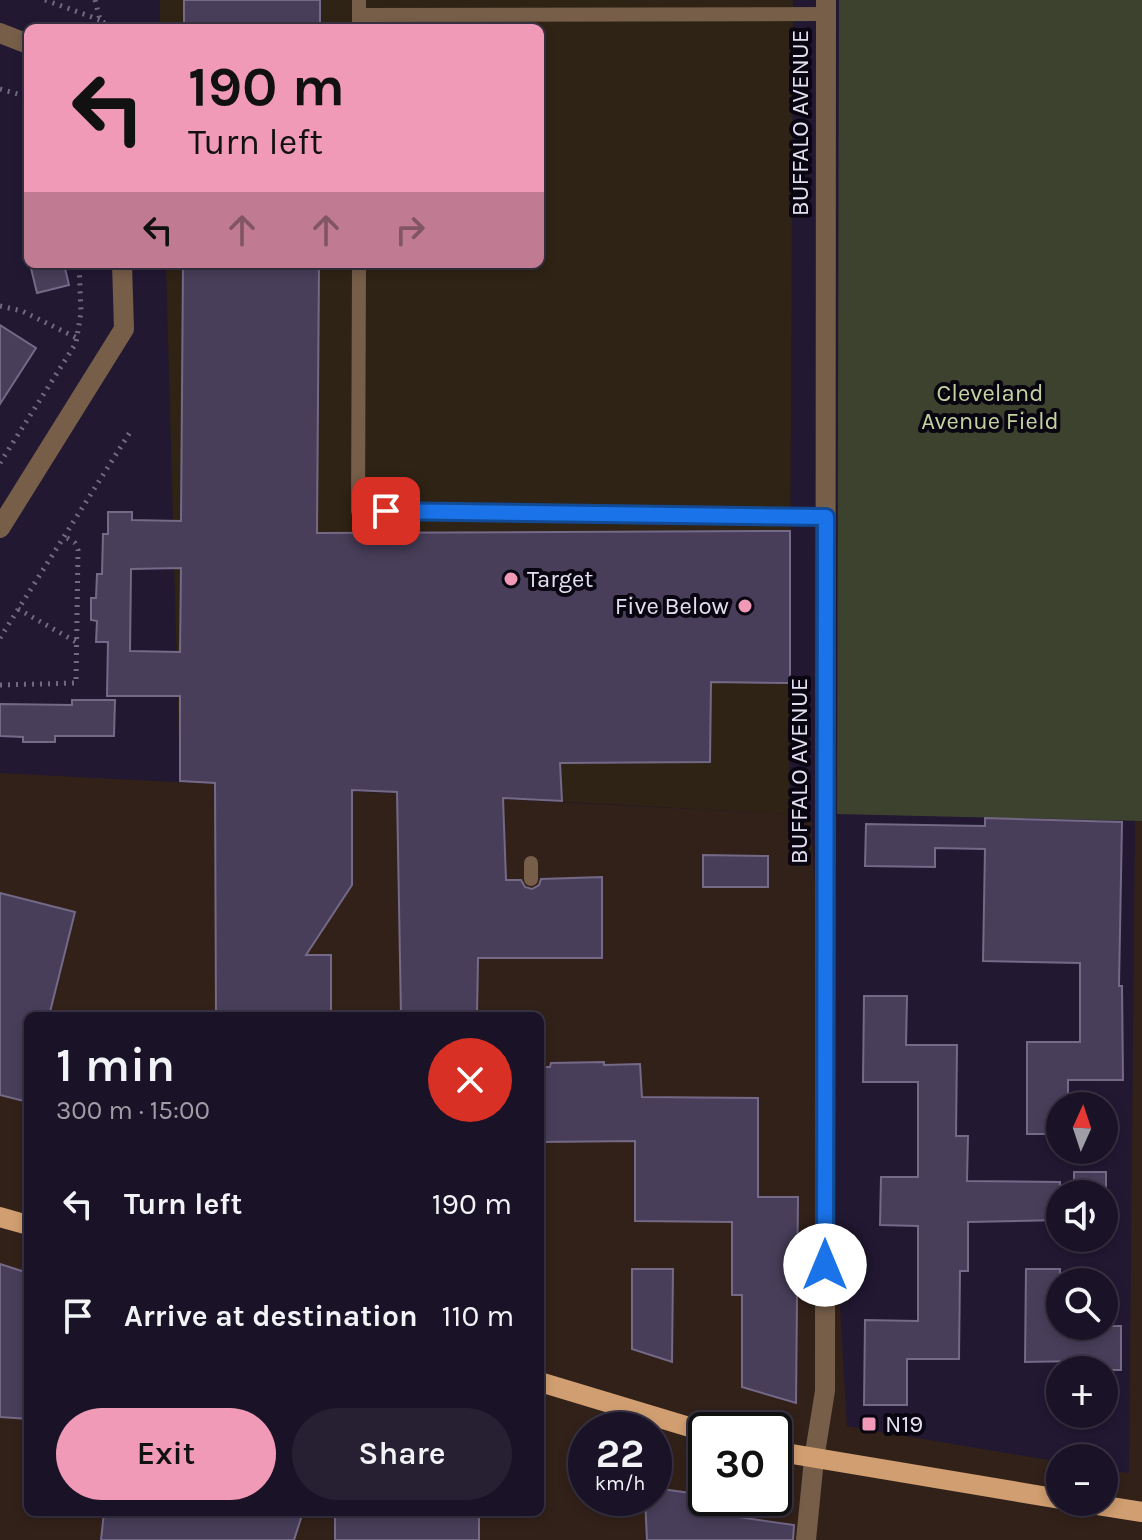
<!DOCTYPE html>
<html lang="en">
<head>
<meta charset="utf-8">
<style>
	body { margin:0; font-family:Karla,sans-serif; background:#272032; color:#f1f3f6; height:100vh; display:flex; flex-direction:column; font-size:30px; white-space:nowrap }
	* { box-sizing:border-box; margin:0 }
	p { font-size:26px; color:#9f9ea7 }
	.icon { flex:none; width:44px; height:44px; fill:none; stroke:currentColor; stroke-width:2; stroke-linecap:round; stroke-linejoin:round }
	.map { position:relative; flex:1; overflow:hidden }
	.sheet { position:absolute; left:24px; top:1012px; width:520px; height:504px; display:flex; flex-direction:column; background:#1a1226; border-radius:12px; box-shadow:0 4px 12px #0003,0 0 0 2px #383243 }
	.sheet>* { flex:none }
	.top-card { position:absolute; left:24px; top:24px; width:520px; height:244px; border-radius:12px; box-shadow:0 4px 12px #0003,0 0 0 2px #383243; background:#f09ab7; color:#111; overflow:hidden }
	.needle { width:52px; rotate:3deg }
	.controls { position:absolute; left:1046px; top:1092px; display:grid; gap:16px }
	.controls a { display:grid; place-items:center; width:72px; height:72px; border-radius:50%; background:#1a1226; box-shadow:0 4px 12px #0003,0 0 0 2px #383243; font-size:40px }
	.speed { position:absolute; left:568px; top:1412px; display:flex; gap:16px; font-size:40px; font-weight:700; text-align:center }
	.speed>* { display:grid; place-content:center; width:104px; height:104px; border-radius:50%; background:#1a1226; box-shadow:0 4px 12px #0003,0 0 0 2px #383243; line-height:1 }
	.speed small { font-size:20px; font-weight:400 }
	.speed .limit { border:4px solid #111; border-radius:12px; background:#fff; color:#111 }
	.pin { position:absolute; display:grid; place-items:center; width:68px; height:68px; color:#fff; margin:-34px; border-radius:16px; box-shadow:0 4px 12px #0006 }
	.me { position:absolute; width:88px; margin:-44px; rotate:0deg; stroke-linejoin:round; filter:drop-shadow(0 0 6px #0008) }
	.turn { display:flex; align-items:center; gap:28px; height:168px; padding:0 32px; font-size:36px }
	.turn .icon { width:104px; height:104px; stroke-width:2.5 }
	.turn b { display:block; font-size:56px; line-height:68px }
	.lanes { display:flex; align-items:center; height:76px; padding:0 32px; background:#0003; justify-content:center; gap:40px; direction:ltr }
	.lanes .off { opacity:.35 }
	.round { display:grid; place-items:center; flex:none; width:84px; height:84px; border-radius:42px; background:#272032 }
	.headline { display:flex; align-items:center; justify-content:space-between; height:136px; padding:0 32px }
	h1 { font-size:48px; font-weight:600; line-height:60px }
	.button { display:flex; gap:16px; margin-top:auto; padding:16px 32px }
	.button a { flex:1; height:92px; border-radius:48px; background:#f09ab7; color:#111; font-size:32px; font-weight:600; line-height:92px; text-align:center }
	.button a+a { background:#272032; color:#f1f3f6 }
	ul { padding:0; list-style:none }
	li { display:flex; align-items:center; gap:24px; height:112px; padding:0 32px }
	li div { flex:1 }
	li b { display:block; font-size:30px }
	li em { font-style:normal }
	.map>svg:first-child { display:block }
	.commercial { fill:#2f2315 }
	.industrial { fill:#322119; fill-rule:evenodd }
	.green { fill:#3d422f }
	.building { fill:#483e5a; stroke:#746987; stroke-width:2; fill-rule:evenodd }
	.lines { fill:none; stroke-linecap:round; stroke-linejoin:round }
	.path { stroke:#726a80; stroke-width:5; stroke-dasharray:2 6; stroke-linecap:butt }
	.service { stroke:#765e49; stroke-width:14 }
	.minor { stroke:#765e49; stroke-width:20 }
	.primary { stroke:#d09e70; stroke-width:20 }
	.route-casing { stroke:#114b97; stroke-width:20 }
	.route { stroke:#1a73e8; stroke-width:14 }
	.poi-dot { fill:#f09ab7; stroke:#0a0611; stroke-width:3 }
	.labels { text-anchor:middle; stroke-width:8; stroke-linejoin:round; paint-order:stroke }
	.street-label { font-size:24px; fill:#e4dff0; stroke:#0a0611 }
	.park-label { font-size:24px; fill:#c3d39f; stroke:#0a0611 }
	.poi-label { font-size:24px; fill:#e4dff0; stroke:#0a0611; text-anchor:start }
</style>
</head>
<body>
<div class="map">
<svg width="1142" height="1540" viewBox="0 0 1142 1540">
	<rect width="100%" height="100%" fill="#221832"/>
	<polygon class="commercial" points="160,0 793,0 789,814 180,781 166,264 540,264 540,28 160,28"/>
	<path class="industrial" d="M 0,773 L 789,814 L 811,819 L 847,1426 L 1060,1462 L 1060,1502 L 1104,1502 L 1104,1470 L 1129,1473 L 1135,820 L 1142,821 L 1142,1540 L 0,1540 ZM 28,1016 L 540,1016 L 540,1512 L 28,1512 ZM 586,1430 L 654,1430 L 654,1498 L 586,1498 ZM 706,1430 L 774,1430 L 774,1498 L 706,1498 Z"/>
	<polygon class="green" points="839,0 1142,0 1142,821 837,814"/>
	<g class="building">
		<rect x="184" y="0" width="136" height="28"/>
		<polygon points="30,264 64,264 69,285 37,293"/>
		<path d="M 183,264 L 319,264 L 317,533 L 790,531 L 790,683 L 711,682 L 710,762 L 560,763 L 562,801 L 503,798 L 506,880 L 521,880 L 525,887 L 532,889 L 539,885 L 541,879 L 602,877 L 602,958 L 478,958 L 477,1016 L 401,1016 L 397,792 L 352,790 L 352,885 L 306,955 L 331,955 L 331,1016 L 216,1016 L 215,783 L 180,781 L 180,696 L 107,696 L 108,642 L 96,642 L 97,621 L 91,620 L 91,598 L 96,598 L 97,574 L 102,574 L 103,534 L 108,534 L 108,512 L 132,512 L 132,520 L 181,521 ZM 181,568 L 180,652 L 130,651 L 131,569 Z"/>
		<polygon points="0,325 36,348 0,404"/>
		<polygon points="72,700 115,700 114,736 55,736 55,742 23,742 23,737 0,736 0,704 72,705"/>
		<polygon points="985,818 1122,822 1119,986 1122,986 1123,1080 1068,1080 1068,1106 1060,1106 1060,1134 1027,1134 1027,1042 1080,1042 1080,963 983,961 985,849 935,848 935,867 865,866 866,824 985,826"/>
		<polygon points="703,855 768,856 768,887 703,887"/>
		<polygon points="0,893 75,912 49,1016 28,1016 28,1102 0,1095"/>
		<polygon points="864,996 907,996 906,1045 957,1045 956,1136 968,1136 967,1181 1060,1182 1060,1220 968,1222 968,1271 960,1271 959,1359 907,1359 907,1405 864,1405 865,1320 918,1321 918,1226 880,1225 881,1177 918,1177 918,1082 863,1082"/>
		<polygon points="604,1062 604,1065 640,1064 642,1097 758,1098 758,1197 798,1197 796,1403 742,1387 742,1295 732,1295 732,1222 635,1221 635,1141 540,1142 540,1067 550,1067 551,1063"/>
		<rect x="1074" y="1172" width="32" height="22"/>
		<polygon points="0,1264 28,1273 28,1419 0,1417"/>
		<polygon points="632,1269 673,1269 672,1362 632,1349"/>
		<polygon points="1026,1269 1060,1269 1060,1326 1121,1326 1121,1370 1078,1370 1078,1361 1025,1362"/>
		<polygon points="654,1488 706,1495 706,1498 725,1498 724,1515 794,1525 793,1540 647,1540 645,1498 654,1498"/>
		<polygon points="104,1512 303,1512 294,1540 101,1540"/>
		<rect x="335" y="1512" width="144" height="28"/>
	</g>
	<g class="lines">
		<g class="path">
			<polyline points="45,0 100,20"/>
			<polyline points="95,0 100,20 112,28"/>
			<polyline points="0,89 28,97"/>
			<polyline points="0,306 22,311 77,338"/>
			<polyline points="0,463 76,343 81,312 79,264"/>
			<polyline points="18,609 78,643"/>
			<polyline points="0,638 132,429"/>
			<polyline points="0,685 76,683 78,550 75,543 64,536"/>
		</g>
		<g class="service">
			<polyline points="359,0 359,28"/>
			<polyline points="359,15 826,14"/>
			<polyline points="359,264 358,511 826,517"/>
			<polyline points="531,863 531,879"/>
		</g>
		<g class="minor">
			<polyline points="0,33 28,44"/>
			<polyline points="0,528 124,329 122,264"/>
			<polyline points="806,1540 814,1459 825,1391 826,0"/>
		</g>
		<g class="primary">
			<polyline points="0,1217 28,1225"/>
			<polyline points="540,1382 706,1432"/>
			<polyline points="774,1451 1060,1499"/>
			<polyline points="1079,1502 1142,1512"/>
		</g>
	</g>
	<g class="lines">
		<defs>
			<polyline id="route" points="386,511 826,517 825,1265"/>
		</defs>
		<use href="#route" class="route-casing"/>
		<use href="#route" class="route"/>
	</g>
	<g class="poi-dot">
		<circle cx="511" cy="579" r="8"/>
		<circle cx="745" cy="606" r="8"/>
		<rect x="861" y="1416" width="16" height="16" rx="4"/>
	</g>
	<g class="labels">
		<g class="street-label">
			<text transform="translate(800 123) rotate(-90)" y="8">BUFFALO AVENUE</text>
			<text transform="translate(799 771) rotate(-90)" y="8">BUFFALO AVENUE</text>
		</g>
		<g class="park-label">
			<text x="990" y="401">Cleveland<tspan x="990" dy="28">Avenue Field</tspan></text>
		</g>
		<g class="poi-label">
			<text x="527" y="587">Target</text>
			<text x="729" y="614" text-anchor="end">Five Below</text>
			<text x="885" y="1432">N19</text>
		</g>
	</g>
</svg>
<div class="controls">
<a><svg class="needle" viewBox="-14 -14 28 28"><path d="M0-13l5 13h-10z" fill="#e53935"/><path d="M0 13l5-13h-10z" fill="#9f9ea7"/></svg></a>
<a><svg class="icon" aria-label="sound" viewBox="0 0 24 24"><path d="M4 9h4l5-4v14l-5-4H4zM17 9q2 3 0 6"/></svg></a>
<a><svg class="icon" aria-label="search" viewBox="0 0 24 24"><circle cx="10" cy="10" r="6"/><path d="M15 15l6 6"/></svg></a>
<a>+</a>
<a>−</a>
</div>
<div class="speed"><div>22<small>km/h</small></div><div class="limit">30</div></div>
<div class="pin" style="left:386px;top:511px;background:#d93025"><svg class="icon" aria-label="arrive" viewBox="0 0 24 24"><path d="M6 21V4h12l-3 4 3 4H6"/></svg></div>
<svg class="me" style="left:825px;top:1265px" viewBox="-20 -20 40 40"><circle r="19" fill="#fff"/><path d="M0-13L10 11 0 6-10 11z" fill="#1a73e8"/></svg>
<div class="top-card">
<div class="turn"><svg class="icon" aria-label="left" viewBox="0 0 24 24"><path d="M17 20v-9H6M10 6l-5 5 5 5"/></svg><div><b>190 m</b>Turn left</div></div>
<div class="lanes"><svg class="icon" aria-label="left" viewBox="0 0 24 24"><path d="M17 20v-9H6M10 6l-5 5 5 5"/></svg><svg class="icon off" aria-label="ahead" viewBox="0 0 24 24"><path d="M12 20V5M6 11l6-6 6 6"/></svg><svg class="icon off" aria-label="ahead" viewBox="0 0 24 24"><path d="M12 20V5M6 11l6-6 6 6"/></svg><svg class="icon off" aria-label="right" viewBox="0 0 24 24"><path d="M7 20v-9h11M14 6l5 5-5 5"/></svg></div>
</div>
<section class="sheet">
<div class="headline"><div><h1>1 min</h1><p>300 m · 15:00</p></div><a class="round" style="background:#d93025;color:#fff"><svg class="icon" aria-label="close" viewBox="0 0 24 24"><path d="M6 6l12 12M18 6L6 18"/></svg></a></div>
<ul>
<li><svg class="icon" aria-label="left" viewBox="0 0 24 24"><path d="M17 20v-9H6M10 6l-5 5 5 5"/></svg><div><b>Turn left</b></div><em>190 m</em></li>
<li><svg class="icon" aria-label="arrive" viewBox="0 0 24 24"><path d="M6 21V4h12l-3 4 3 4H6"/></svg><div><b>Arrive at destination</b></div><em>110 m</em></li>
</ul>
<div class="button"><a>Exit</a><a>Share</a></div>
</section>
</div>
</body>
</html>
